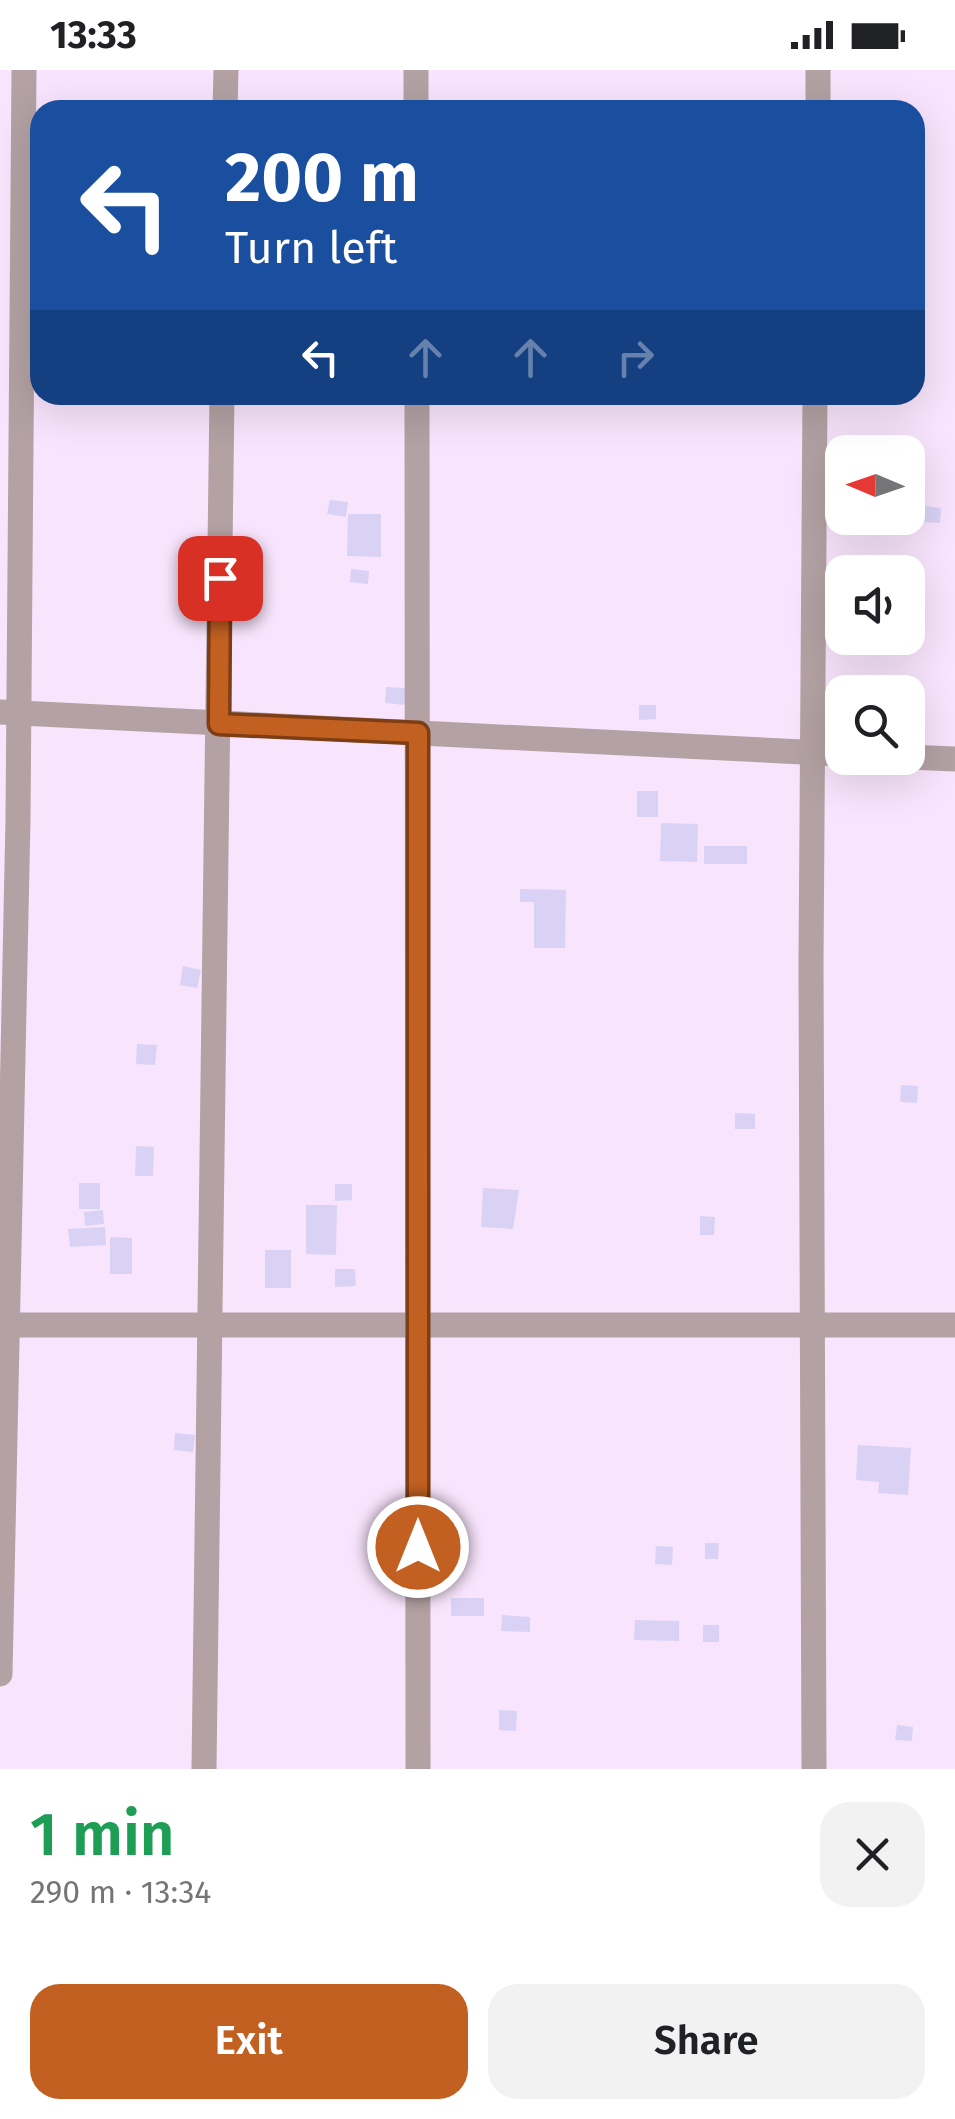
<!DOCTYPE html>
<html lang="en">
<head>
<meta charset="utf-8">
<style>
	body { margin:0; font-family:"Fira Sans",sans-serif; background:#f2f2f2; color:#202124; height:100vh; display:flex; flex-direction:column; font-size:38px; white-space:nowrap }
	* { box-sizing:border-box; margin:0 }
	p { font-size:32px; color:#757577 }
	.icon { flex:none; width:55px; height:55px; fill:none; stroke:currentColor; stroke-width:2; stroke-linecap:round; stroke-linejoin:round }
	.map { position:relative; height:1699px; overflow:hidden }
	.drawer { display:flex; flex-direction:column; background:#fff; flex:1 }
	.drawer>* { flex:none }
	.banner { position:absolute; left:30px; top:30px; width:895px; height:305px; border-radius:30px; box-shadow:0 10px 40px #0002; background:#1a4fa0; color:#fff; overflow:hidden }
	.needle { width:65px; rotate:272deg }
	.tools { position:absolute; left:825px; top:365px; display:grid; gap:20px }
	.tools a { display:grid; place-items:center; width:100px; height:100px; border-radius:20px; background:#fff; box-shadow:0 10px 40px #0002; font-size:50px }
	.pin { position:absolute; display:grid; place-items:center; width:85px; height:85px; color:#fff; margin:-42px; border-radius:20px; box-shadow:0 5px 15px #0006 }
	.me { position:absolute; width:110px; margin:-55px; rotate:0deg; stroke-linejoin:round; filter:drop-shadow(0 0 8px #0008) }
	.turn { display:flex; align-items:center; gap:35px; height:210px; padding:0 30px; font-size:45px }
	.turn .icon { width:130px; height:130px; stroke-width:2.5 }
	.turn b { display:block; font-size:70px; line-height:85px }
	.lanes { display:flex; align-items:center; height:95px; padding:0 30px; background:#0003; justify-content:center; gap:50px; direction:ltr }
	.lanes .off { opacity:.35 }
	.round { display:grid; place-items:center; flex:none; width:105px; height:105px; border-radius:30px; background:#f2f2f2 }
	.headline { display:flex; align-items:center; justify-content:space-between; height:170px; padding:0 30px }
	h1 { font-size:60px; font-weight:600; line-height:75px; color:#1e9e55 }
	.cta { display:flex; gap:20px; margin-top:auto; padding:20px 30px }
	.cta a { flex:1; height:115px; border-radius:30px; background:#c26021; color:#fff; font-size:40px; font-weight:600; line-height:115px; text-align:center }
	.cta a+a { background:#f2f2f2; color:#202124 }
	.status { display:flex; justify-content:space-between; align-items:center; height:70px; padding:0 50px; background:#fff; direction:ltr }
	.status svg { height:28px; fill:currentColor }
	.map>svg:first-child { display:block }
	.building { fill:#d9d2f5 }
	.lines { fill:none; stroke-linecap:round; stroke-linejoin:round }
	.minor { stroke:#b3a1a3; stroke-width:25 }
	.route-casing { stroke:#7e3e15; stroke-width:25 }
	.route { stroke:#c26021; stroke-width:18 }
</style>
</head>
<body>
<div class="status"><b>13:33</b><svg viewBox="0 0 49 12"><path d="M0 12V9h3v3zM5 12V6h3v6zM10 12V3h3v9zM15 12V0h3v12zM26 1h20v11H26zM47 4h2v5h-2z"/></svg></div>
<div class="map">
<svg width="955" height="1699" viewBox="0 0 955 1699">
	<rect width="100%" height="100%" fill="#f8e4fc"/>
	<g class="building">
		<polygon points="330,430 348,432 346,447 327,444"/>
		<polygon points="925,436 941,438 940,453 924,452"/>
		<polygon points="348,444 381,444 381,487 347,486"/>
		<polygon points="351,499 369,501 368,514 350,512"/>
		<polygon points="386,617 406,618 405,635 385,633"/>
		<polygon points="639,635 656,635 656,649 639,650"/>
		<rect x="637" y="721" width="21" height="26"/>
		<polygon points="661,753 698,754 697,792 660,791"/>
		<rect x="704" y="776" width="43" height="18"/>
		<polygon points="520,819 566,820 565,878 534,878 534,832 520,832"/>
		<polygon points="183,896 201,900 197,918 180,915"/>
		<polygon points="137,974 157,975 155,995 136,994"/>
		<polygon points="901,1015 918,1016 917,1033 900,1032"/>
		<polygon points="735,1043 755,1044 755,1059 735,1059"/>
		<polygon points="136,1076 154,1077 153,1106 135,1106"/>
		<rect x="79" y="1113" width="21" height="26"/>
		<polygon points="335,1114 352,1114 352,1130 335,1131"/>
		<polygon points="483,1118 519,1120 513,1159 481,1157"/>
		<polygon points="306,1135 337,1135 336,1185 306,1184"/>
		<polygon points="103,1140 104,1154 85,1156 84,1142"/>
		<polygon points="700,1146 715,1147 714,1165 700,1165"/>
		<polygon points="105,1157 106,1175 70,1177 68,1159"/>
		<polygon points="110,1167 132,1168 132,1204 110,1204"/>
		<rect x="265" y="1180" width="26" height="38"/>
		<polygon points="335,1199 355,1199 356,1216 335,1217"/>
		<polygon points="175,1363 195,1365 193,1382 174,1380"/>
		<polygon points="858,1375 911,1378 908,1425 878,1423 879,1412 856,1410"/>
		<polygon points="705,1473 719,1473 718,1489 705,1489"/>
		<polygon points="656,1476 673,1477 672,1495 655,1494"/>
		<rect x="451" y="1528" width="33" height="18"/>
		<polygon points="502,1545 530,1547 530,1562 501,1561"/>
		<polygon points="635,1550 679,1551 679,1571 634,1570"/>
		<rect x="703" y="1555" width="16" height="17"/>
		<polygon points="499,1640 517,1641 516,1661 499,1660"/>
		<polygon points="897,1655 913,1657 912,1671 895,1670"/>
	</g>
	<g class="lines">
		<g class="minor">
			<polyline points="416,0 416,40"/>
			<polyline points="225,40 226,0"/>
			<polyline points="818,40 818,0"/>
			<polyline points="417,325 418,1699"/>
			<polyline points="0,642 842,684"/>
			<polyline points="908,687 955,689"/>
			<polyline points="0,1255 955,1255"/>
			<polyline points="0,1604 18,749 24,0"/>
			<polyline points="204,1699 222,325"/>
			<polyline points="814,1699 811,894 815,325"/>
		</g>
	</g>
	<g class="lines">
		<defs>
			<polyline id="route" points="220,508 219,654 418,663 418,1477"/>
		</defs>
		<use href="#route" class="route-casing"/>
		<use href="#route" class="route"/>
	</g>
</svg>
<div class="tools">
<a><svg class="needle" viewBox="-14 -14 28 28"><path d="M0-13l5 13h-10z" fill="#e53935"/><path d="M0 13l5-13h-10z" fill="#757577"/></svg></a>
<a><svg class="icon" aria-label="sound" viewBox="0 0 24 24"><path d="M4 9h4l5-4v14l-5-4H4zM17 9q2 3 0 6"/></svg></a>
<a><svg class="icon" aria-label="search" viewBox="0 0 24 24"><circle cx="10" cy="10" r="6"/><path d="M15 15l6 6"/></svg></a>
</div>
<div class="pin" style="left:220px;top:508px;background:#d93025"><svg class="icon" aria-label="arrive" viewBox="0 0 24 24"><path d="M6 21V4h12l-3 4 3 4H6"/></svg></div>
<svg class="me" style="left:418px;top:1477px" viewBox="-20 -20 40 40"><circle r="17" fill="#c26021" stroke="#fff" stroke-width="3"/><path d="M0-11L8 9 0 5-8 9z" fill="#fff"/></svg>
<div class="banner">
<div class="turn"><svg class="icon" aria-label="left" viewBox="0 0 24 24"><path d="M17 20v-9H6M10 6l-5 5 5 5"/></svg><div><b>200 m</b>Turn left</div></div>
<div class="lanes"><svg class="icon" aria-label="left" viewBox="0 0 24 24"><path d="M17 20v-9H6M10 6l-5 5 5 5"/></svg><svg class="icon off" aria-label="ahead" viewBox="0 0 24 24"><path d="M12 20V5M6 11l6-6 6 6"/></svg><svg class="icon off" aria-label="ahead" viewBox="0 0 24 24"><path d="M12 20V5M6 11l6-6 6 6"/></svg><svg class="icon off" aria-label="right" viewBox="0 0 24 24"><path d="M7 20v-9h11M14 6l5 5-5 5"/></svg></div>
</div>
</div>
<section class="drawer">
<div class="headline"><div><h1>1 min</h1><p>290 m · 13:34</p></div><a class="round"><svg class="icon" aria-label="close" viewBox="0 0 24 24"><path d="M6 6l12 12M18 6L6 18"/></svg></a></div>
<div class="cta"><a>Exit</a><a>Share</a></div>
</section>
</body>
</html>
